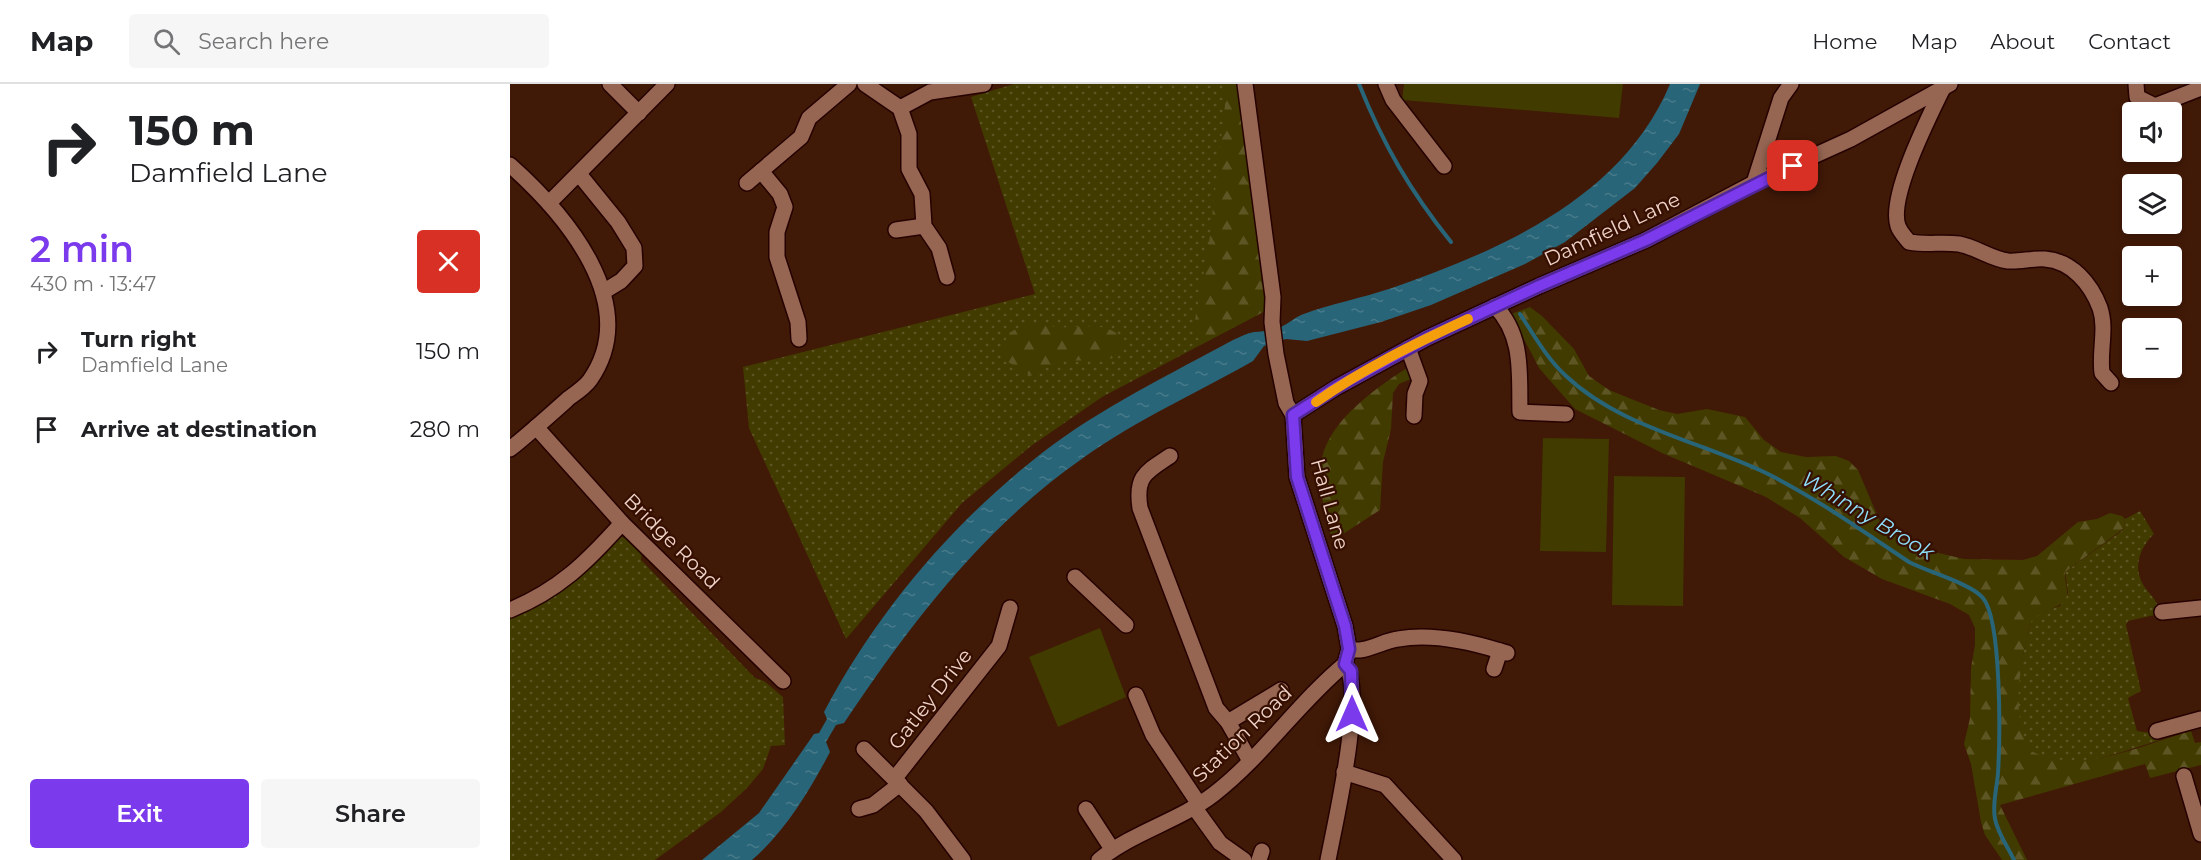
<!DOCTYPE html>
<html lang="en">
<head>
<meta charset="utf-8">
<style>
	body { margin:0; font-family:Montserrat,sans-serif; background:#f6f6f6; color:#202124; height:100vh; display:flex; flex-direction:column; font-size:22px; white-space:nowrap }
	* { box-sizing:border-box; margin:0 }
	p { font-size:20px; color:#757577 }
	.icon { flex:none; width:33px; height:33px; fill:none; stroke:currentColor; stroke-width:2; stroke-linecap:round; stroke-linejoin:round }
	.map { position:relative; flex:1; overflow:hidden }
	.side { display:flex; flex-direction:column; background:#fff; width:510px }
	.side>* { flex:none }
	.hud { background:#fff; color:#202124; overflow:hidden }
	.tools { position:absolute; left:1612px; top:18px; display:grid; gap:12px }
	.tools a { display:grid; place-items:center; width:60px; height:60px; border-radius:6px; background:#fff; box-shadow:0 3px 9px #0003; font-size:30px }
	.pin { position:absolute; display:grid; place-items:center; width:51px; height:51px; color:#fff; margin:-26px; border-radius:12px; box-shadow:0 3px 9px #0006 }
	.me { position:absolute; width:66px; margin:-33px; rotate:0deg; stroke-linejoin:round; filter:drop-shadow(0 0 4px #0008) }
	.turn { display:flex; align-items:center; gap:21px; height:126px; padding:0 30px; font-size:27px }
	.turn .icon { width:78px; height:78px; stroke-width:2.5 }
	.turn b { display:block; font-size:42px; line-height:51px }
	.round { display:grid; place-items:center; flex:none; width:63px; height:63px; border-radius:6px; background:#f6f6f6 }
	.headline { display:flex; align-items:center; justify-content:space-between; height:102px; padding:0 30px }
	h1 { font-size:36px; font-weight:600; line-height:45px; color:#7c3aed }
	.action { display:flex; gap:12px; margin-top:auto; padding:12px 30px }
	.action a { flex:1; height:69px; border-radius:6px; background:#7c3aed; color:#fff; font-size:24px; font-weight:600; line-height:69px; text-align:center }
	.action a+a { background:#f6f6f6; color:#202124 }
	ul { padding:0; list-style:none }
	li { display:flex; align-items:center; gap:18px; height:78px; padding:0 30px }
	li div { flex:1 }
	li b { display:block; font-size:22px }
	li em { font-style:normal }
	header { display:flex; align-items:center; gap:36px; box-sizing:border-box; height:84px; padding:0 30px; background:#fff; border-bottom:2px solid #e0e0e0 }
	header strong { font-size:28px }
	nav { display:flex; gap:33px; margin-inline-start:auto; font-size:21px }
	.search { width:420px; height:54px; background:#f6f6f6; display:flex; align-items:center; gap:15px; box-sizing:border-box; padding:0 21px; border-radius:6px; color:#757577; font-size:22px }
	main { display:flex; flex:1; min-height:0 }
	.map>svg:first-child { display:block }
	.grass { fill:url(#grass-dots) }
	.forest { fill:url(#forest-firs) }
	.garden { fill:#413b00 }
	.water { fill:url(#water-ripples) }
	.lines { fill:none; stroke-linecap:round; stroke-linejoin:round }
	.stream { stroke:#286578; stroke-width:4 }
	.minor-casing { stroke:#250200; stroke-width:18 }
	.minor { stroke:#966653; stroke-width:15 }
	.route-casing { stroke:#51269a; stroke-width:15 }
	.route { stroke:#7c3aed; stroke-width:10 }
	.slow { stroke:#f59e0b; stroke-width:10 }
	.labels { text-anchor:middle; stroke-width:4.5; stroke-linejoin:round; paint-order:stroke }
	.street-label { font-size:20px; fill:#efd3c8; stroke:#360f00 }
	.water-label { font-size:21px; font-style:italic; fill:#8dddf9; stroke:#360f00 }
</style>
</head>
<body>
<header>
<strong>Map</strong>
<div class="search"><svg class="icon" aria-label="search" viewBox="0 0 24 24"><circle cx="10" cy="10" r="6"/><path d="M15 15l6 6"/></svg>Search here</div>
<nav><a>Home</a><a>Map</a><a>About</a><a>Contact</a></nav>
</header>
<main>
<section class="side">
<div class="hud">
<div class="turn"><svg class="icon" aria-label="right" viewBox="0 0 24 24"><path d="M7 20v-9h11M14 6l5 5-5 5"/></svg><div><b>150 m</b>Damfield Lane</div></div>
</div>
<div class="headline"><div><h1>2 min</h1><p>430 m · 13:47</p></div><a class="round" style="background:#d93025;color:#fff"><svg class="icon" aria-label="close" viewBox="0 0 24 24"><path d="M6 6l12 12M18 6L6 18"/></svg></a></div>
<ul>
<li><svg class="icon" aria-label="right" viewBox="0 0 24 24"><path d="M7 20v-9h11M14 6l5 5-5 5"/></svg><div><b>Turn right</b><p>Damfield Lane</p></div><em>150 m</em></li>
<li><svg class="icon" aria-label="arrive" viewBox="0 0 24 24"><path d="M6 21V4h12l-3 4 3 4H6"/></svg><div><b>Arrive at destination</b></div><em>280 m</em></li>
</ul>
<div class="action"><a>Exit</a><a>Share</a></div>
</section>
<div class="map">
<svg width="1691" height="776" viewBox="0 0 1691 776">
	<defs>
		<pattern id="grass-dots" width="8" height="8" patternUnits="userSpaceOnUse" patternTransform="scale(1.5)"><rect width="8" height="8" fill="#413b00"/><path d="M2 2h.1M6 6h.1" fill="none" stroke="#5d5624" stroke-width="1.8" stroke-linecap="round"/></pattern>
		<pattern id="forest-firs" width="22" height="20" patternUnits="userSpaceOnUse" patternTransform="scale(1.5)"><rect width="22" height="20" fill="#413b00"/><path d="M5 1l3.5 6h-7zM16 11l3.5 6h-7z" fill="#5d5624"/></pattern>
		<pattern id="water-ripples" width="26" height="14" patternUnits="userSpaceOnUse" patternTransform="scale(1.5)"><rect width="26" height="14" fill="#286578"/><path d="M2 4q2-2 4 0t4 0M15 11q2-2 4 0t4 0" fill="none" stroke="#487a8a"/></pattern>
	</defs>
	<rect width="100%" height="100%" fill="#411907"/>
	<g class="grass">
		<polygon points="504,0 728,0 757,226 592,313 521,362 452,419 336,555 239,344 233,283 525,210 461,13"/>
		<path d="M 1630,427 L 1644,450 C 1630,463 1622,484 1634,502 C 1642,514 1648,515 1649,530 L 1618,537 L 1616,541 L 1631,607 L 1618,614 L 1627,647 L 1649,650 L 1650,656 C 1627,663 1603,672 1580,676 C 1562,679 1531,681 1518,665 C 1497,637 1513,570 1520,539 L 1526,530 L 1550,522 L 1558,509 L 1555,488 L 1613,446 L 1615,435 Z"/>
		<polygon points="111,453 120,454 132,465 131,476 245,594 254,597 273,613 275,661 261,662 253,685 237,704 211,728 145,776 0,776 0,532 82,480"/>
	</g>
	<g class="forest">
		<polygon points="713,0 728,0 757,226 692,260 683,247 699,159 715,21"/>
		<path d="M 1020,223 L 1032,232 L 1064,265 L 1079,292 L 1099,306 L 1149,326 L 1167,330 L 1197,325 L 1235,333 L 1254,356 L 1271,368 L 1296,373 L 1326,372 L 1339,377 L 1348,386 L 1371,440 L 1392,454 L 1416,466 L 1454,475 L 1513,476 L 1527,472 L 1568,438 L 1587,435 L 1600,429 L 1612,432 L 1615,435 L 1613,445 L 1555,488 C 1554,496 1558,504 1557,511 C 1554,526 1530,524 1520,539 C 1511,580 1500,627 1519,666 C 1568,693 1631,661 1681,647 L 1685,659 L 1691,658 L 1691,681 L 1640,694 L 1635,680 L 1490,721 L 1517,776 L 1492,776 L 1475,751 L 1471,738 L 1461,680 L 1454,660 L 1460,634 L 1461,584 L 1465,561 L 1465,544 L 1459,531 L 1440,520 L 1372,495 L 1334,473 L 1290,434 L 1256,413 L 1152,369 L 1065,325 L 1029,284 L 1001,230 Z"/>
		<path d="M 523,239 C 531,240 539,242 547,243 C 574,245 593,235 615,256 L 608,273 L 589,277 L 551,276 L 522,292 L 493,275 C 493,250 500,245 523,239 Z"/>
		<path d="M 900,282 L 901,295 L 889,300 L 883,309 L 881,345 L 873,378 L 870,426 L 822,457 C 816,431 806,401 812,374 C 821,334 868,303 900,282 Z"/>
	</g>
	<g class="garden">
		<polygon points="894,0 1113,0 1109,34 892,16"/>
		<polygon points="1033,354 1099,355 1096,468 1030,467"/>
		<polygon points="1104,392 1175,393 1173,522 1102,521"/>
		<polygon points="590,544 616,613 548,643 519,573"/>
	</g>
	<path class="water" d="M 1160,0 L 1190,0 L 1169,50 L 1147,79 L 1125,104 L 1055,158 L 1015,180 L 921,221 L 871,238 L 797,257 L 776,255 L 754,262 L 743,277 C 687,309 626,336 573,374 C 473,444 401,539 334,639 L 326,641 L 316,658 L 320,668 C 298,709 277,745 242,776 L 192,776 L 249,729 L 304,650 L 309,649 L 317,635 L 314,628 C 367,528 442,439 532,369 C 590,324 659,291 723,256 C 730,253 737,249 744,248 C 753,247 763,247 771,243 C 778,240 784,234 791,231 C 820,220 852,214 882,204 C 991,166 1113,113 1160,0 Z"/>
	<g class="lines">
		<g class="stream">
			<path d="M 849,0 C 873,60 900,107 941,158"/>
			<path d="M 1010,230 C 1024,251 1037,275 1056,292 C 1111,344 1194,358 1260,391 C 1309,416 1354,448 1399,478 C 1418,488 1462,500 1473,514 C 1492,537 1490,656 1488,689 C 1487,704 1482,720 1485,735 C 1488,750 1498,763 1504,776"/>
		</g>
		<defs>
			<g id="minor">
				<polyline points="100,0 129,29"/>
				<polyline points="355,0 390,24 399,50 399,85 412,110 414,142 429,164 437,193"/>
				<polyline points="876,0 883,16 934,82"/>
				<polyline points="1626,0 1627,13 1645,22 1691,4"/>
				<path d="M 1433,4 C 1419,33 1378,113 1388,142 C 1390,148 1396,154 1399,158 C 1416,161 1432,158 1449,160 C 1466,163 1481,175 1498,177 C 1510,178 1522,174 1535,175 C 1562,177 1581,200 1590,224 C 1597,245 1589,267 1592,289 L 1601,299"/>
				<polyline points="390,24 420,8 474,0"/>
				<path d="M 0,81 C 55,130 133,220 80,296 C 75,303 66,309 59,314 C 40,331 20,349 0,365"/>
				<polyline points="251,87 270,110 275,123 267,148 267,173 288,238 289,255"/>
				<polyline points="69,90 108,138 124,164 125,182 111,197 93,208"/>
				<polyline points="237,99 291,53 299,34 339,0"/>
				<polyline points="1244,99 1271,14 1281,0"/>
				<polyline points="39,119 157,0"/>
				<polyline points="386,146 414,142"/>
				<path d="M 985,222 C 1014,252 1009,290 1010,328 L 1056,330"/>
				<polyline points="898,264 910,297 905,310 904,332"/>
				<polyline points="783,331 827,303 917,254 1029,202 1136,156 1244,99 1341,55 1440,0"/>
				<polyline points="26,343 112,439 273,597"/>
				<path d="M 660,372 C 636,388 625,392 630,424 L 706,624 L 718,638 L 740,677"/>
				<polyline points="565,493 616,541"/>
				<path d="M 0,526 C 49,506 77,478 112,439"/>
				<polyline points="1652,528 1691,524"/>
				<path d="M 839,565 C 854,570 872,557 888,555 C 921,549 958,557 990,567"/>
				<polyline points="984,585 990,567 997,569"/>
				<polyline points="626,611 643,651 689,720"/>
				<polyline points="718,638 771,606"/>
				<polyline points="1647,647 1691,635"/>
				<polyline points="354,665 416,727 453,776"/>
				<polyline points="834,688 875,701 944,776"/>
				<polyline points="1674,692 1691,750"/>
				<polyline points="385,694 489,562 500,524"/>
				<polyline points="684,723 710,759 734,776"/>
				<polyline points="349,725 363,721 390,700"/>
				<polyline points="576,725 602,765"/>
				<path d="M 589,776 C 623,748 669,737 704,710 C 753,672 788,619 835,580 L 839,565 L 835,542 L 787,393 L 783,331 L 776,319 L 766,270 L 762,238 L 763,213 L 735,0"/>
				<polyline points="749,776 752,767"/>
				<path d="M 818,776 C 825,739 856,607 835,580"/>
			</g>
		</defs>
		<use href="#minor" class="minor-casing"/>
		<use href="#minor" class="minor"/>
	</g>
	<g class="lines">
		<defs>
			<polyline id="route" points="842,630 841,587 835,580 839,565 835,542 787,393 783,331 827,303 917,254 1029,202 1136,156 1283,82"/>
		</defs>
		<use href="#route" class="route-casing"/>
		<use href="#route" class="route"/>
		<path class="slow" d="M 806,318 C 853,285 906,259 958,235"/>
	</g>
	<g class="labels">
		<g class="street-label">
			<text transform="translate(1102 145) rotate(-25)" y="7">Damfield Lane</text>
			<text transform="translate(820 420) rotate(74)" y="7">Hall Lane</text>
			<text transform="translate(162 457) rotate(45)" y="7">Bridge Road</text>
			<text transform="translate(420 615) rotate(-52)" y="7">Gatley Drive</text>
			<text transform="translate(732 650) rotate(-44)" y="7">Station Road</text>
		</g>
		<g class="water-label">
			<text transform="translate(1358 432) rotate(31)" y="7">Whinny Brook</text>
		</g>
	</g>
</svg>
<div class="tools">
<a><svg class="icon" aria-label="sound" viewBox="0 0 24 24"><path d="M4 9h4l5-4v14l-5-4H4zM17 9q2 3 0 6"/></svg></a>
<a><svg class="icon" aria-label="layers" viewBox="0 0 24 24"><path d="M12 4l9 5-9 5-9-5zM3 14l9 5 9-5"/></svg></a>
<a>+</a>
<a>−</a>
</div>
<div class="pin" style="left:1283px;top:82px;background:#d93025"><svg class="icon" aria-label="arrive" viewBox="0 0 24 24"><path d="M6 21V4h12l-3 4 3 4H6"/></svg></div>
<svg class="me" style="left:842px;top:630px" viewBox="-20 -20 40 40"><path d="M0-17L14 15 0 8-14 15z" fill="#7c3aed" stroke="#fff" stroke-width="4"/></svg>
</div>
</main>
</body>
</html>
